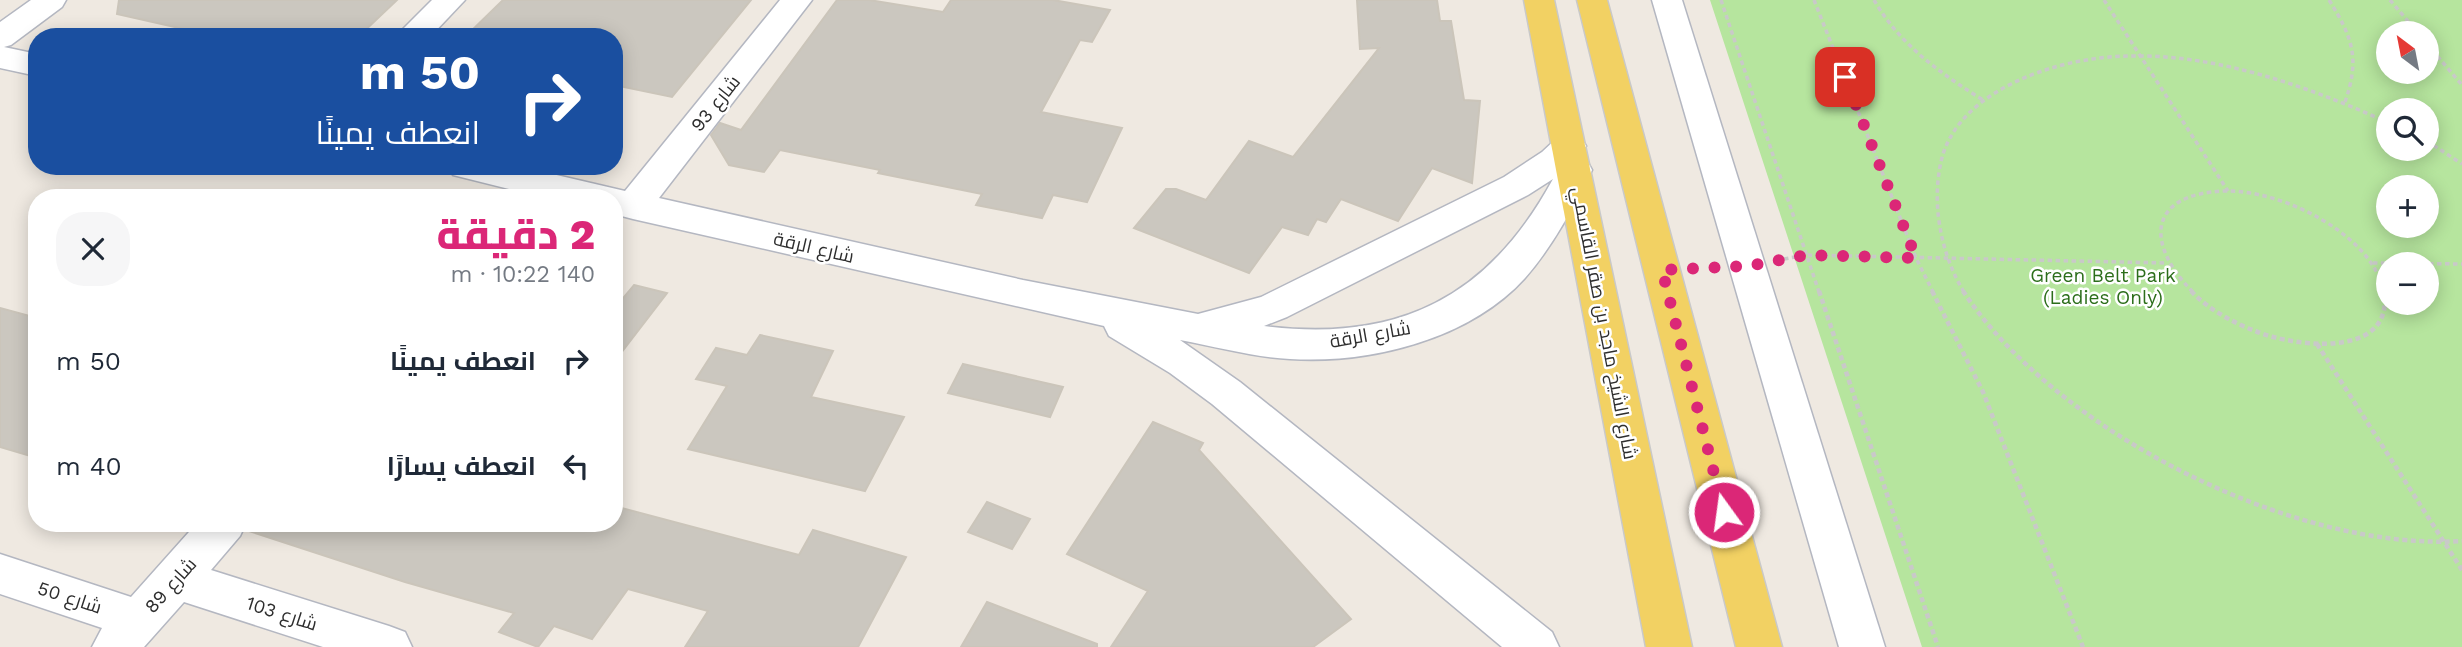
<!DOCTYPE html>
<html lang="ar">
<head>
<meta charset="utf-8">
<style>
	body { margin:0; font-family:"Work Sans",Cairo,sans-serif; background:#f6f6f7; color:#1f2937; direction:rtl; height:100vh; display:flex; flex-direction:column; font-size:26px; white-space:nowrap }
	* { box-sizing:border-box; margin:0 }
	p { font-size:23px; color:#747a83 }
	.icon { flex:none; width:38px; height:38px; fill:none; stroke:currentColor; stroke-width:2; stroke-linecap:round; stroke-linejoin:round }
	.map { position:relative; flex:1; overflow:hidden; direction:ltr }
	.drawer { position:absolute; left:28px; top:189px; width:595px; height:343px; display:flex; flex-direction:column; background:#fff; border-radius:28px; box-shadow:0 4px 18px #0003; direction:rtl }
	.drawer>* { flex:none }
	.guide { position:absolute; left:28px; top:28px; width:595px; height:147px; border-radius:28px; box-shadow:0 4px 18px #0003; direction:rtl; background:#1a4fa0; color:#fff; overflow:hidden }
	.needle { width:46px; rotate:328deg }
	.tools { position:absolute; left:2376px; top:21px; display:grid; gap:14px }
	.tools a { display:grid; place-items:center; width:63px; height:63px; border-radius:50%; background:#fff; box-shadow:0 4px 18px #0003; font-size:35px }
	.pin { position:absolute; display:grid; place-items:center; width:60px; height:60px; color:#fff; margin:-30px; border-radius:14px; box-shadow:0 4px 10px #0006 }
	.me { position:absolute; width:77px; margin:-38px; rotate:346deg; stroke-linejoin:round; filter:drop-shadow(0 0 5px #0008) }
	.turn { display:flex; align-items:center; gap:24px; height:147px; padding:0 28px; font-size:32px }
	.turn .icon { width:91px; height:91px; stroke-width:2.5 }
	.turn b { display:block; font-size:49px; line-height:60px }
	.round { display:grid; place-items:center; flex:none; width:74px; height:74px; border-radius:28px; background:#f6f6f7 }
	.head { display:flex; align-items:center; justify-content:space-between; height:119px; padding:0 28px }
	h1 { font-size:42px; font-weight:800; line-height:52px; color:#db2777 }
	ul { padding:0; list-style:none }
	li { display:flex; align-items:center; gap:21px; height:105px; padding:0 28px }
	li div { flex:1 }
	li b { display:block; font-size:26px }
	li em { font-style:normal }
	.map>svg:first-child { display:block }
	.green { fill:#b6e59e; fill-rule:evenodd }
	.building { fill:#cbc7bf; stroke:#cbc5ba; stroke-width:2 }
	.lines { fill:none; stroke-linecap:round; stroke-linejoin:round }
	.minor-casing { stroke:#b4b7c1; stroke-width:3 }
	.major-casing { stroke:#c9c9c9; stroke-width:3 }
	.path-far1 { stroke:#c9c9c9; stroke-width:3.5; stroke-dasharray:4.5 3.5; stroke-linecap:butt }
	.path { stroke:#c9c9c9; stroke-width:4.5; stroke-dasharray:5 3.5; stroke-linecap:butt }
	.minor { fill:#fff; fill-rule:evenodd }
	.major { fill:#f2d163; fill-rule:evenodd }
	.route { stroke:#db2777; stroke-width:12; stroke-dasharray:0 21.6 }
	.labels { text-anchor:middle; stroke-width:5; stroke-linejoin:round; paint-order:stroke }
	.street-label { font-size:19px; fill:#2e2e2e; stroke:#fff }
	.park-label { font-size:19px; fill:#2c6e1b; stroke:#fff }
</style>
</head>
<body>
<div class="map">
<svg width="2462" height="647" viewBox="0 0 2462 647">
	<rect width="100%" height="100%" fill="#efe9e1"/>
	<path class="green" d="M 1710,0 L 2462,0 L 2462,647 L 1922,647 ZM 2389,33 L 2427,33 L 2427,72 L 2389,72 ZM 2389,110 L 2427,110 L 2427,149 L 2389,149 ZM 2389,187 L 2427,187 L 2427,226 L 2389,226 ZM 2389,264 L 2427,264 L 2427,303 L 2389,303 Z"/>
	<g class="building">
		<polygon points="119,0 397,0 358,37 219,37 117,14"/>
		<polygon points="503,0 751,0 672,97 614,85 614,37 465,37"/>
		<polygon points="837,0 869,0 943,12 951,0 1053,0 1110,10 1092,42 1080,40 1041,112 1122,128 1087,202 1053,195 1042,218 976,205 982,194 878,173 880,170 780,150 764,172 729,165 711,135 720,123 741,130"/>
		<polygon points="1357,0 1437,0 1440,21 1451,21 1464,100 1480,101 1472,183 1432,168 1398,221 1341,199 1326,222 1317,219 1308,235 1282,227 1249,273 1134,228 1166,189 1176,189 1206,200 1249,141 1293,157 1379,48 1360,49"/>
		<polygon points="634,285 667,293 614,362 614,309"/>
		<polygon points="0,308 37,318 37,458 0,447"/>
		<polygon points="760,335 833,351 811,397 904,417 865,491 688,449 727,386 696,379 716,348 747,355"/>
		<polygon points="963,364 1063,387 1050,417 948,393"/>
		<polygon points="1153,422 1203,443 1199,450 1351,619 1313,647 1111,647 1148,591 1067,554"/>
		<polygon points="987,502 1030,519 1012,549 968,532"/>
		<polygon points="614,506 799,555 813,530 906,557 858,647 685,647 708,611 628,589 592,639 554,626 538,647 499,632 514,613 405,582 246,530 248,523 614,523"/>
		<polygon points="987,602 1097,644 1097,647 961,647"/>
	</g>
	<g class="lines">
		<defs>
			<g id="minor">
				<polygon points="31,0 66,0 62,7 11,45 4,47 37,54 37,76 0,68 0,22"/>
				<polygon points="432,0 465,0 430,37 395,37"/>
				<path d="M 780,0 L 812,0 L 659,198 L 1023,280 L 1198,314 L 1261,297 L 1504,177 L 1542,152 L 1557,138 L 1569,134 L 1581,138 L 1586,146 L 1577,158 L 1587,161 L 1592,170 C 1573,208 1553,246 1525,278 C 1470,339 1371,364 1290,359 C 1253,357 1217,347 1180,340 L 1240,382 L 1552,632 L 1559,647 L 1502,647 L 1212,404 L 1170,373 L 1109,336 L 1104,326 L 633,219 L 614,214 L 614,198 L 545,198 L 453,175 L 448,166 L 518,166 L 625,191 ZM 1553,179 C 1489,297 1399,343 1264,326 L 1287,317 L 1528,195 Z"/>
				<polygon points="1652,0 1682,0 1885,647 1839,647"/>
				<polygon points="197,523 246,523 240,536 211,570 389,626 405,632 412,647 323,647 184,602 144,647 92,647 102,628 0,594 0,554 131,597"/>
			</g>
			<g id="major">
				<polygon points="1524,0 1554,0 1692,647 1646,647"/>
				<polygon points="1577,0 1607,0 1782,647 1736,647"/>
			</g>
		</defs>
		<use href="#minor" class="minor-casing"/>
		<use href="#major" class="major-casing"/>
		<g class="path-far1">
			<polyline points="1721,0 1819,292"/>
			<polyline points="1814,0 1916,258 1933,292"/>
			<path d="M 1874,0 C 1900,45 1940,73 1983,100"/>
			<polyline points="2104,0 2228,191"/>
			<path d="M 2329,0 C 2353,38 2360,59 2345,102"/>
			<polyline points="2390,0 2418,33"/>
			<polyline points="2427,44 2462,85"/>
			<polyline points="2427,141 2462,164"/>
			<polyline points="1784,259 1806,255 2167,263"/>
			<polyline points="2373,263 2462,264"/>
			<path d="M 1964,292 C 1940,253 1930,199 1943,154 C 1954,121 1981,99 2011,84 C 2132,24 2274,71 2389,123"/>
			<path d="M 2193,292 C 2144,243 2148,193 2226,191 C 2282,190 2372,234 2384,292"/>
		</g>
		<g class="path">
			<polyline points="1819,291 1938,647"/>
			<polyline points="1932,291 1983,392 2083,647"/>
			<path d="M 1963,291 C 2055,431 2295,552 2462,541"/>
			<path d="M 2191,291 C 2208,309 2232,322 2255,331 C 2294,347 2395,360 2384,291"/>
			<polyline points="2317,344 2462,570"/>
		</g>
		<use href="#minor" class="minor"/>
		<use href="#major" class="major"/>
	</g>
	<g class="lines">
		<polyline class="route" points="1724,512 1662,270 1748,266 1806,255 1916,258 1845,77"/>
	</g>
	<g class="labels">
		<g class="street-label">
			<text transform="translate(715 103) rotate(-51)" y="7">شارع 93</text>
			<text transform="translate(814 247) rotate(13)" y="7">شارع الرقة</text>
			<text transform="translate(1605 323) rotate(79)" y="7">شارع الشيخ ماجد بن صقر القاسمي</text>
			<text transform="translate(1370 334) rotate(-10)" y="7">شارع الرقة</text>
			<text transform="translate(170 585) rotate(-48)" y="7">شارع 89</text>
			<text transform="translate(70 597) rotate(18)" y="7">شارع 50</text>
			<text transform="translate(282 613) rotate(18)" y="7">شارع 103</text>
		</g>
		<g class="park-label">
			<text x="2103" y="282">Green Belt Park<tspan x="2103" dy="22">(Ladies Only)</tspan></text>
		</g>
	</g>
</svg>
<div class="tools">
<a><svg class="needle" viewBox="-14 -14 28 28"><path d="M0-13l5 13h-10z" fill="#e53935"/><path d="M0 13l5-13h-10z" fill="#747a83"/></svg></a>
<a><svg class="icon" aria-label="search" viewBox="0 0 24 24"><circle cx="10" cy="10" r="6"/><path d="M15 15l6 6"/></svg></a>
<a>+</a>
<a>−</a>
</div>
<div class="pin" style="left:1845px;top:77px;background:#d93025"><svg class="icon" aria-label="arrive" viewBox="0 0 24 24"><path d="M6 21V4h12l-3 4 3 4H6"/></svg></div>
<svg class="me" style="left:1724px;top:512px" viewBox="-20 -20 40 40"><circle r="17" fill="#db2777" stroke="#fff" stroke-width="3"/><path d="M0-11L8 9 0 5-8 9z" fill="#fff"/></svg>
<div class="guide">
<div class="turn"><svg class="icon" aria-label="right" viewBox="0 0 24 24"><path d="M7 20v-9h11M14 6l5 5-5 5"/></svg><div><b>50 m</b>انعطف يمينًا</div></div>
</div>
<section class="drawer">
<div class="head"><div><h1>2 دقيقة</h1><p>140 m · 10:22</p></div><a class="round"><svg class="icon" aria-label="close" viewBox="0 0 24 24"><path d="M6 6l12 12M18 6L6 18"/></svg></a></div>
<ul>
<li><svg class="icon" aria-label="right" viewBox="0 0 24 24"><path d="M7 20v-9h11M14 6l5 5-5 5"/></svg><div><b>انعطف يمينًا</b></div><em>50 m</em></li>
<li><svg class="icon" aria-label="left" viewBox="0 0 24 24"><path d="M17 20v-9H6M10 6l-5 5 5 5"/></svg><div><b>انعطف يسارًا</b></div><em>40 m</em></li>
</ul>
</section>
</div>
</body>
</html>
